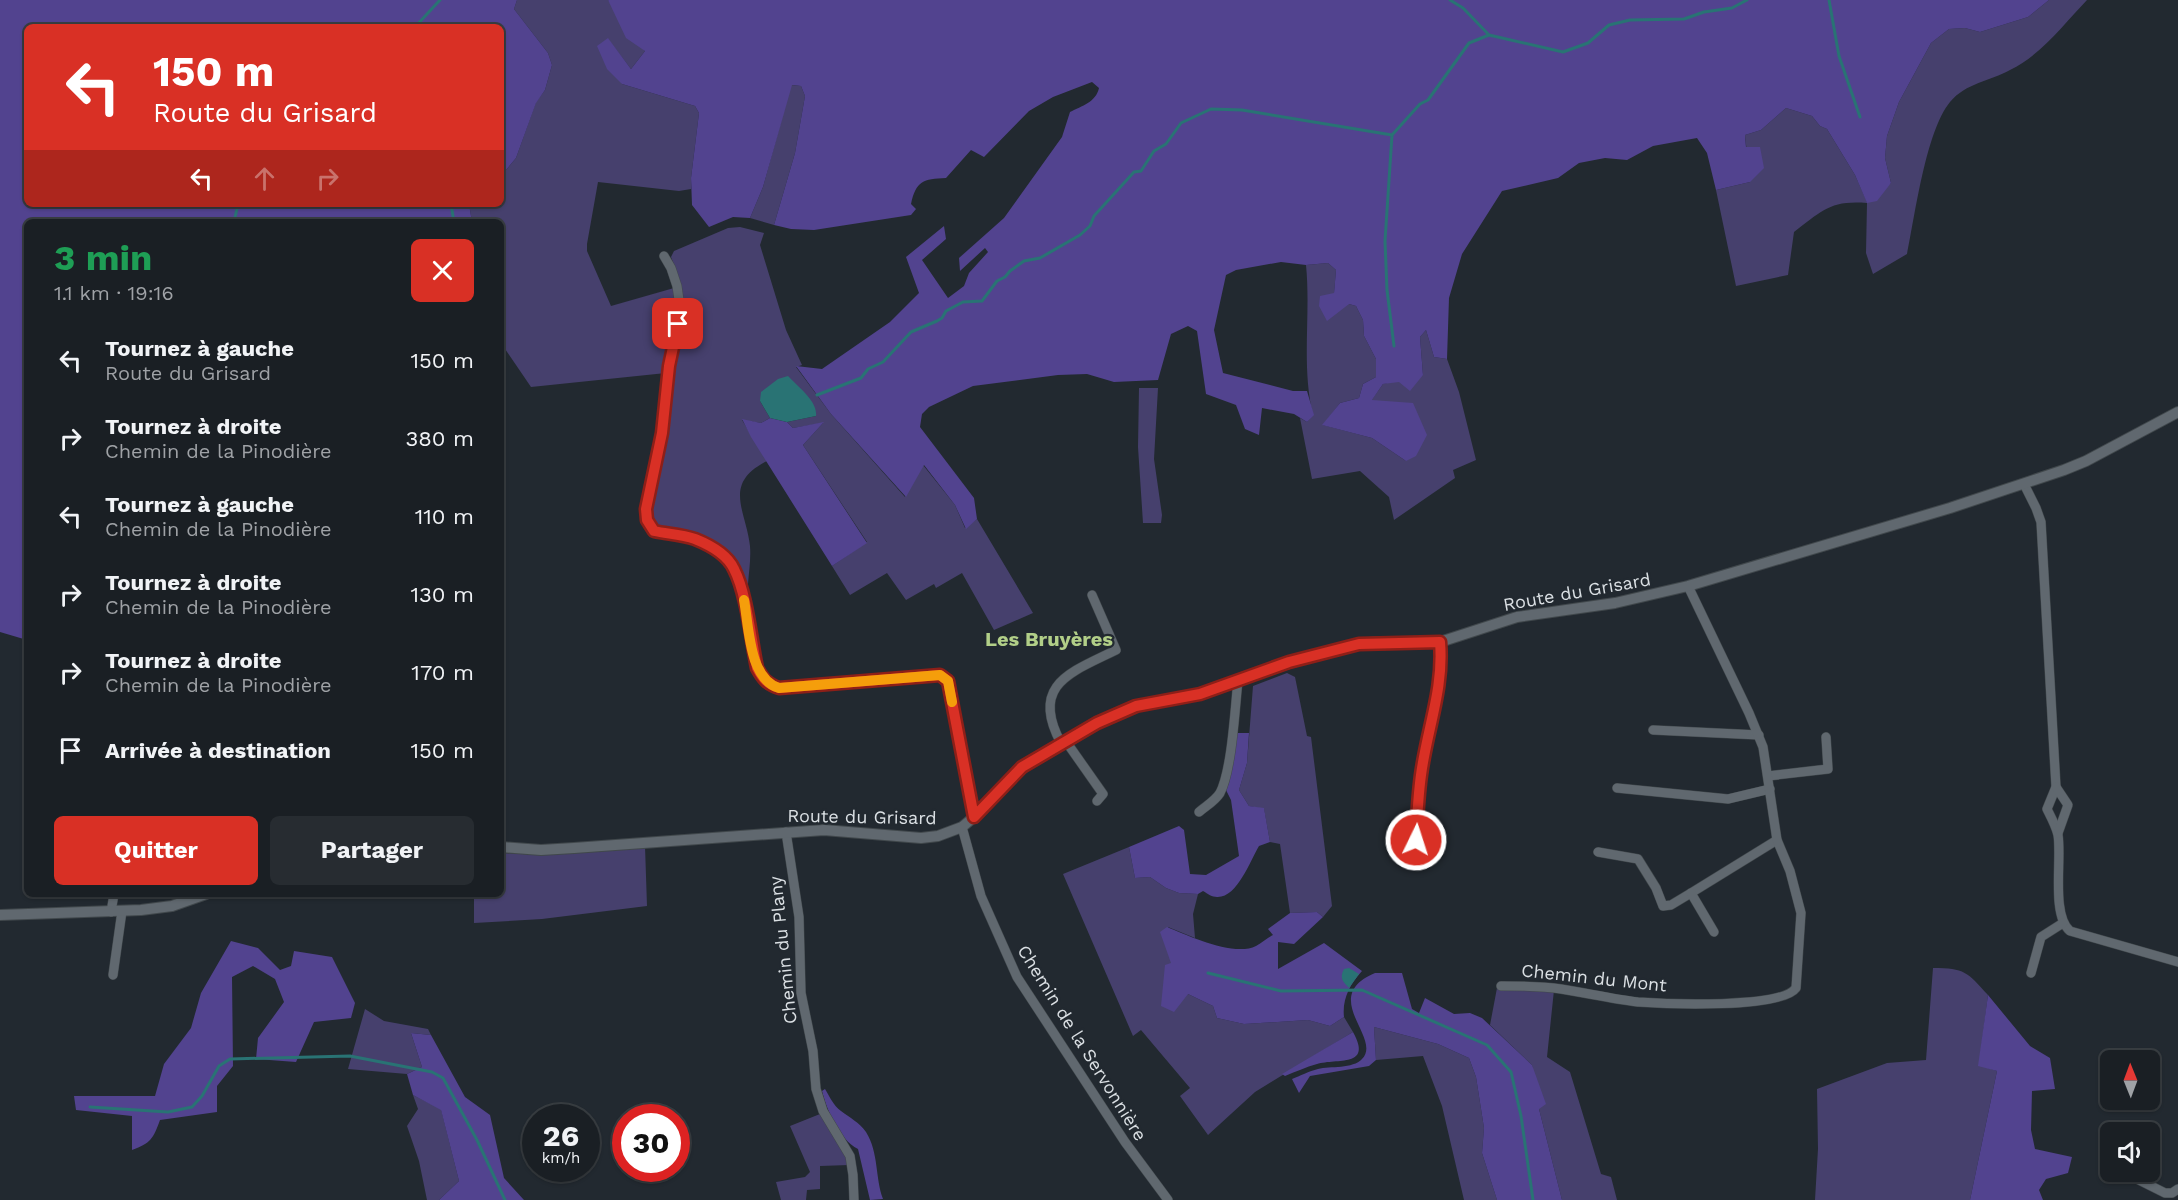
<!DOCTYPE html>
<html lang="fr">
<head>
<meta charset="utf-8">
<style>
	body { margin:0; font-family:"Work Sans",sans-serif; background:#272c31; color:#f1f3f6; height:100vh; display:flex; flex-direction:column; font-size:22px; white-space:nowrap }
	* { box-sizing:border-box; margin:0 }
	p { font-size:20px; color:#9fa2a6 }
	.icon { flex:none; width:33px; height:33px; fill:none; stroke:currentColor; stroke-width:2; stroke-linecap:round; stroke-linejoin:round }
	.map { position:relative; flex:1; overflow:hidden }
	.panel { position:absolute; left:24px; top:219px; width:480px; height:678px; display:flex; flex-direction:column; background:#1a1f24; border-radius:9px; box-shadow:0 2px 4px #0004,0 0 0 2px #383d41 }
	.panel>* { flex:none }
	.guide { position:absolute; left:24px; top:24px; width:480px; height:183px; border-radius:9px; box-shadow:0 2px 4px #0004,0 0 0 2px #383d41; background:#d93025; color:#fff; overflow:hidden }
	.needle { width:39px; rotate:359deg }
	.controls { position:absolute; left:2100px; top:1050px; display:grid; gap:12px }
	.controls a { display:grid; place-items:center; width:60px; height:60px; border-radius:9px; background:#1a1f24; box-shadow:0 2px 4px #0004,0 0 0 2px #383d41; font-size:30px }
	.speed { position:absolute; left:522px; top:1104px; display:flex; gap:12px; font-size:30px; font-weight:700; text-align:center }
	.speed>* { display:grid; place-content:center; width:78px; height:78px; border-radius:50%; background:#1a1f24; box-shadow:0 2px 4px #0004,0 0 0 2px #383d41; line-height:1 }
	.speed small { font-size:15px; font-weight:400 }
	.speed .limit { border:9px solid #d22; background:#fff; color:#111 }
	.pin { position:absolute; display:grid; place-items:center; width:51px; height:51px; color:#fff; margin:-26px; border-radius:12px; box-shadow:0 3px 9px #0006 }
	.me { position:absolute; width:66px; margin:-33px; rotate:4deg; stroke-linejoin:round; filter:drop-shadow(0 0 4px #0008) }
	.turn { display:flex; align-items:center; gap:21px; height:126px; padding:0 30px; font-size:27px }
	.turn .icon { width:78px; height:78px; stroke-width:2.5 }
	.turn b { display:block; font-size:42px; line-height:51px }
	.lanes { display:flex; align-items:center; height:57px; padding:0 30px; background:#0003; justify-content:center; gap:30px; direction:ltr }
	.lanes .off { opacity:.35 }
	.round { display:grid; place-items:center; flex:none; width:63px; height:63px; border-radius:9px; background:#272c31 }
	.overview { display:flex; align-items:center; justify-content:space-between; height:102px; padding:0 30px }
	h1 { font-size:36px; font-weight:700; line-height:45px; color:#1e9e55 }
	.primary-button { display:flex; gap:12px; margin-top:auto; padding:12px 30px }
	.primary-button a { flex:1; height:69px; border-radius:9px; background:#d93025; color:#fff; font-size:24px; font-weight:700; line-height:69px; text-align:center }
	.primary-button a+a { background:#272c31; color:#f1f3f6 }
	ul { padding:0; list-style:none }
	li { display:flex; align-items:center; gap:18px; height:78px; padding:0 30px }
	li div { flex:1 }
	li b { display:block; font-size:22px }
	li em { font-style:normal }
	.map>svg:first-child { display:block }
	.green { fill:#46406d }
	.forest { fill:#52438f }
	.water { fill:#297374 }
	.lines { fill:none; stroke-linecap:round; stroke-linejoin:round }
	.stream { stroke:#297374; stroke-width:3 }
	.minor-casing { stroke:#41484c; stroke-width:10 }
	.tertiary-casing { stroke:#41484c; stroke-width:12 }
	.minor { stroke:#60686f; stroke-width:9 }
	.tertiary { stroke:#60686f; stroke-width:10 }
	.route-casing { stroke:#8d1f18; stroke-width:15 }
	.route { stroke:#d93025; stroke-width:10 }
	.slow { stroke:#f59e0b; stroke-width:10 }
	.labels { text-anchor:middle; stroke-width:4.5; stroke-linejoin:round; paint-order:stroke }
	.street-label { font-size:18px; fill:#dbe0e4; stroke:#222930 }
	.neighbourhood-label { font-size:20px; font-weight:bold; fill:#b2cf88; stroke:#222930 }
</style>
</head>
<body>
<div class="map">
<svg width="2178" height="1200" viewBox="0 0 2178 1200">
	<rect width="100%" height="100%" fill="#222930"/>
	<g class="green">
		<polygon points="517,0 608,0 645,51 631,69 608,39 622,84 695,106 699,113 691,178 691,189 679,191 598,182 587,244 587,251 611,306 674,288 677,310 666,373 531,387 501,343 501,222 472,222 469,204 501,204 501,176 516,158 536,102 545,90 552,65 548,53 514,9"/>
		<path d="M 2049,0 L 2087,0 C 2064,24 2041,55 2010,70 C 1990,81 1966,83 1950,102 C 1926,131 1915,215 1907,254 L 1873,274 L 1866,253 L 1867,203 C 1830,200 1822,211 1794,232 L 1788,275 L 1736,286 L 1716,190 L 1750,182 L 1745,135 L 1761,130 L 1786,108 L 1812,116 L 1820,126 L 1827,129 L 1855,175 L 1867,202 L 1891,183 L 1885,158 L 1887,136 L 1899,102 L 1931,43 L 1949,29 L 1965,28 L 1980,32 L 2028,17 Z"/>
		<polygon points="791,85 801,86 805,96 795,153 774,225 750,218 763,187"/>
		<path d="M 740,227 L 764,233 L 760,245 L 786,330 L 802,365 L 796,367 L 831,414 L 905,497 L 923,465 L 955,505 L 965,528 L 977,519 L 1033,613 L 994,630 L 962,573 L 936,588 L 934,584 L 906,600 L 887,573 L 850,595 L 832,566 L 867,542 L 803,445 L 823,423 L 793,428 L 787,422 L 816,416 L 760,401 L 770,418 L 761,423 L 742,420 L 767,461 C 722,484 746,510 750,546 C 751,559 749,571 748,584 L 745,583 L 731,554 L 714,544 L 654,526 L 650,519 L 649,509 L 683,319 C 683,297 679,278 671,257 L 674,251 L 728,228 Z"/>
		<path d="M 1328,263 L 1336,270 L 1334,294 L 1349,304 L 1356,306 L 1363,320 L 1364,336 L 1376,359 L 1376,377 L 1363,384 L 1359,398 L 1340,403 L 1323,425 L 1372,438 L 1406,461 L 1371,401 L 1383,384 L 1423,375 L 1420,337 L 1426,330 L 1434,357 L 1447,359 L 1459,392 L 1476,460 L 1453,470 L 1455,478 L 1394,520 L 1389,497 L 1360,471 L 1312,479 L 1300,418 L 1307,422 L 1313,415 C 1301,365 1311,315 1306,265 Z"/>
		<polygon points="1158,388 1154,459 1162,515 1161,523 1143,523 1138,447 1139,388"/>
		<polygon points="1287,673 1295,677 1307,736 1311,737 1332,906 1323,917 1317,912 1290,913 1280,844 1270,842 1264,809 1249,806 1239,790 1247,763 1253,686"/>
		<polygon points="645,846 647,906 542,919 474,923 474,894 501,894 501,853 541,855"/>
		<polygon points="1129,847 1135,878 1150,877 1166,888 1179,893 1198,894 1193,914 1195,938 1168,927 1188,994 1213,1006 1217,1018 1244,1024 1308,1020 1330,1026 1344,1017 1353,1032 1255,1092 1208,1135 1180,1096 1190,1088 1141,1030 1133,1036 1063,874"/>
		<path d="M 1933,968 C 1965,968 1967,972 1988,995 L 1979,1065 L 1997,1071 L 1970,1200 L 1815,1200 L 1818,1149 L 1817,1089 L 1887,1063 L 1926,1060 Z"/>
		<polygon points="1497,988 1554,990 1547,1057 1570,1072 1601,1174 1611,1177 1617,1200 1562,1200 1539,1109 1532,1065 1490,1025"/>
		<polygon points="365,1009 384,1021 428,1029 431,1035 411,1033 422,1067 407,1074 348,1069"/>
		<polygon points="1374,1027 1438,1044 1469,1058 1476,1077 1484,1128 1482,1153 1497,1200 1464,1200 1442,1106 1423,1056 1376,1060"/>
		<polygon points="413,1095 441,1109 459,1181 439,1200 427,1200 419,1161 407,1126 418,1109"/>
		<polygon points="820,1114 845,1152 849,1165 820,1166 820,1189 807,1190 806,1200 781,1200 776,1182 805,1177 810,1172 790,1126"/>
	</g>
	<g class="forest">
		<polygon points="0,0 517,0 514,9 548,53 552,65 545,90 536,103 516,158 501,176 501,27 27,27 27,204 469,204 472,222 27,222 27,640 0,632"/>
		<path d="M 608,0 L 2049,0 L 2028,17 L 1980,32 L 1965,28 L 1949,29 L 1931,43 L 1899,102 L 1887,136 L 1885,158 L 1891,183 L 1877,201 L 1867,203 L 1855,175 L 1827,129 L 1820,126 L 1812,116 L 1786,108 L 1761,130 L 1745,135 L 1746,147 L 1760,147 L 1764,168 L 1750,182 L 1716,190 L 1707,153 L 1697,138 L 1653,146 L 1627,160 L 1605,158 L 1579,163 L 1558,178 L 1502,191 L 1462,254 L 1449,298 L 1447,359 L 1434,357 L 1426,330 L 1420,337 L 1423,375 L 1410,391 L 1399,382 L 1383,384 L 1372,400 L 1413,403 L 1427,435 L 1416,456 L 1406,461 L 1372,438 L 1322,425 L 1340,403 L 1359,398 L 1363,384 L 1376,377 L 1376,359 L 1364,336 L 1363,320 L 1356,306 L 1349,304 L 1327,321 L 1319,306 L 1320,296 L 1334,293 L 1336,270 L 1328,263 L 1306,265 L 1281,262 L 1236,270 L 1226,275 L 1214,330 L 1223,373 L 1293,391 L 1307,391 L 1314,415 L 1307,422 L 1294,414 L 1262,408 L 1259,435 L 1245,429 L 1236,405 L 1206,394 L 1197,331 L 1188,326 L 1171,334 L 1158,380 L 1114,382 L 1087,374 L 1058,375 L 973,386 L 929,407 L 922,414 L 920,427 L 974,498 L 977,519 L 966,529 L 955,505 L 924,465 L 906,497 L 831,414 L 796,366 L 822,369 L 890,322 L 919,293 L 906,257 L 944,226 L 946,239 L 922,260 L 948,298 L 964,286 L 969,273 L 988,252 L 985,248 L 960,271 L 959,258 L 1004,218 L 1062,137 L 1070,112 C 1082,106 1096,102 1099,88 L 1092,82 L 1053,97 L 1029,111 L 984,157 L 971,150 L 946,178 C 923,179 916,181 911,204 L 916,209 L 911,215 L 814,230 L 791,229 L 774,225 L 795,153 L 805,96 L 801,86 L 792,85 L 763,187 L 750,218 L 733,217 L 709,227 L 692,205 L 691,178 L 699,113 L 695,106 L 622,84 L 607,69 L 597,46 L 608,38 L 631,69 L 645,51 L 626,38 Z"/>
		<polygon points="770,418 787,422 793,428 824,422 803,445 867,543 832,566 751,437 742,419 761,423"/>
		<path d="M 1235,733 L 1249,733 L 1247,763 L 1239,790 L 1249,806 L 1264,808 L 1270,842 L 1259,846 C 1250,861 1237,898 1217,897 C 1212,897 1208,894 1203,891 L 1198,894 L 1179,893 L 1166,888 L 1150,877 L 1135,878 L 1129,847 L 1179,826 L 1184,830 L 1190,874 L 1206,875 L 1239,856 L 1231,800 L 1226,790 Z"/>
		<path d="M 1317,912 L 1323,917 L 1294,944 L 1278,942 L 1278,969 L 1324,943 L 1362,971 C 1350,984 1342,999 1344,1017 L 1330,1026 L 1308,1020 L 1244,1024 L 1217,1018 L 1213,1006 L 1188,994 L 1174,1012 L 1161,1006 L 1165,965 L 1171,963 L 1160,932 L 1167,927 C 1189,936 1234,957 1256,946 C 1262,943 1267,938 1273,935 L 1268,929 L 1290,913 Z"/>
		<path d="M 231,941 L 258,948 L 280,970 L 291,966 L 294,951 L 332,957 L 355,1003 L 351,1018 L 314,1022 L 296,1062 L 256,1059 L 258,1038 L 284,1002 L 275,979 L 253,966 L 232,977 L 233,1066 L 217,1086 L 217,1112 L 160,1120 C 153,1139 151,1143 132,1150 L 132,1116 L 76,1110 L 74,1096 L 155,1096 L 164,1064 L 191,1028 L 201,993 Z"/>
		<path d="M 1375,973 L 1402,973 L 1412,1009 L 1419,1013 L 1425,998 L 1454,1014 L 1470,1013 L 1482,1018 L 1532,1065 L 1546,1104 L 1539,1109 L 1562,1200 L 1497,1200 L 1482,1153 L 1484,1128 L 1476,1077 L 1469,1058 L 1438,1044 L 1374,1027 L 1376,1060 L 1369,1066 L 1310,1076 L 1299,1093 L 1292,1079 C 1300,1076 1309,1071 1318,1069 C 1330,1066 1353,1069 1362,1059 C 1383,1038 1318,997 1375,973 Z"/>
		<polygon points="1988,995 2030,1046 2050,1058 2055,1089 2032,1091 2031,1130 2035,1149 2072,1157 2068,1173 2046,1179 2039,1190 2043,1200 1970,1200 1997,1071 1978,1066"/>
		<path d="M 1353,1032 C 1373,1068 1337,1058 1317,1064 C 1306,1067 1295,1072 1285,1076 L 1282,1074 Z"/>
		<polygon points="411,1033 431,1035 465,1097 490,1115 504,1178 524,1200 439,1200 459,1181 441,1110 413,1095 407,1074 422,1067"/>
		<path d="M 825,1089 C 830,1097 833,1105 841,1111 C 850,1118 859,1122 866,1132 C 879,1153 875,1177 883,1199 L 870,1200 L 858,1149 C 839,1139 827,1111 822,1091 Z"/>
	</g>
	<g class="water">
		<path d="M 788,376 C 797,386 818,401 816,416 L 787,422 L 770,418 L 760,401 L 761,392 L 778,379 Z"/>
		<path d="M 1349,968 L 1359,974 L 1349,988 C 1343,982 1339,978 1344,969 Z"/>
	</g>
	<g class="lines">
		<g class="stream">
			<polyline points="1450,0 1463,8 1489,35 1563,52 1588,43 1609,25 1630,20 1684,19 1704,12 1732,8 1747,0"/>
			<polyline points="1829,0 1839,56 1860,117"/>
			<polyline points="415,27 440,0"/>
			<polyline points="1392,135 1385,241 1387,290 1394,346"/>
			<polyline points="451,204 454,222"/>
			<polyline points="234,222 238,204"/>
			<polyline points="817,395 861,378 868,369 883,362 911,332 937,321 942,318 946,311 963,302 982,301 997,281 1005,277 1010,271 1024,261 1040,258 1080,235 1090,226 1094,216 1134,172 1141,171 1154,151 1166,144 1181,123 1211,109 1242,110 1392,135 1420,104 1428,100 1469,43 1489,35"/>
			<polyline points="1208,973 1281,991 1362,990 1487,1045 1511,1072 1521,1116 1533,1200"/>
			<polyline points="90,1107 168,1112 192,1107 202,1096 219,1066 230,1059 350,1056 432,1072 443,1078 477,1140 505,1200"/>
		</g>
		<defs>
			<g id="minor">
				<path d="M 664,256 L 671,268 L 677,286 L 680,307 L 678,324 L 669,366 L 662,433 L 646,509 L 647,521 L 654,531 C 667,534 681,534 695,539 C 710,545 727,554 734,569 C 747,594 751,640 757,668 C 763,679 767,684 779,688 L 940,675 L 948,681 L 974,817"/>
				<path d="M 2024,484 L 2036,508 L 2041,522 L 2056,787 L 2047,809 C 2051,817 2056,826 2058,835 C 2062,859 2051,915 2070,931 L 2178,962"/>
				<polyline points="1653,730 1759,735"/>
				<polyline points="1065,740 1103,794 1097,801"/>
				<path d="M 1061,743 C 1029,684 1072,672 1116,650 L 1092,595"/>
				<polyline points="1768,776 1828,769 1826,737"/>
				<polyline points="2056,787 2068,805 2058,833"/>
				<polyline points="1617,788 1728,799 1770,789"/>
				<path d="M 1199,812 C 1206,806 1215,801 1220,793 C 1232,770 1235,708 1238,680"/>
				<polyline points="962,827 981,896 1017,977 1125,1142 1168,1200"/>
				<polyline points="786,832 799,917 801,993 813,1051 816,1089 823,1111 850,1156 853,1175 854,1200"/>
				<polyline points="1598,852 1638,859 1656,888 1663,906 1671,905 1691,893 1777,840"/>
				<polyline points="1421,854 1416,841 1421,775 1438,696 1442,665 1440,642"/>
				<polyline points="1691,893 1714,932"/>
				<polyline points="111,912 114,894"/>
				<polyline points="2031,973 2041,937 2063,923"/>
				<polyline points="113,975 122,911"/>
				<path d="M 1501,986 C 1521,986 1541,986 1561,989 C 1587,993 1612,999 1638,1002 C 1666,1004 1781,1009 1796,988 L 1801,913 L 1790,871 L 1777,840 L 1763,747 L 1749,713 L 1688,586"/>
				<polyline points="2108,1163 2110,1165"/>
				<polyline points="2123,1172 2165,1193 2172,1193 2178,1189"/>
			</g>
			<g id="tertiary">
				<polyline points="501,847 541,850 574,848 824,830 921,838 938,836 962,827 974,817 1013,776 1033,760 1097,723 1136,706 1200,694 1266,670 1344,647 1376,642 1440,642 1517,617 1615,603 1688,586 1950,508 2064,470 2086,461 2178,412"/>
				<polyline points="0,915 141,910 172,906 206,894"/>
			</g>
		</defs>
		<use href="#minor" class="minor-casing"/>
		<use href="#tertiary" class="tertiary-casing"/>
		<use href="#minor" class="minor"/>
		<use href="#tertiary" class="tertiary"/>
	</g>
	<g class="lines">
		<defs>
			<path id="route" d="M 678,324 L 669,366 L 662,433 L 646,509 L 647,520 L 654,531 C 667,534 681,534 695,539 C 710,545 727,554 734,569 C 747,594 751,640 757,668 C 763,679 767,684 779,688 L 940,675 L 948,681 L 974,817 L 1022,767 L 1097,723 L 1136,706 L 1200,694 L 1289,662 L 1359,644 L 1440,642 C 1444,689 1427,729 1421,775 C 1418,797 1417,819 1416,840"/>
		</defs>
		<use href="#route" class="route-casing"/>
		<use href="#route" class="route"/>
		<path class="slow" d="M 744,600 C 749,627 749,679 779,688 L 940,675 L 948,681 L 952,702"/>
	</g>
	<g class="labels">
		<g class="street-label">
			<text transform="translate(1577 592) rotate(-10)" y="6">Route du Grisard</text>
			<text transform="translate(862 817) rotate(1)" y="6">Route du Grisard</text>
			<text transform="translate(783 950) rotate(-96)" y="6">Chemin du Plany</text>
			<text transform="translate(1594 978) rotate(6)" y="6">Chemin du Mont</text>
			<text transform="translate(1082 1043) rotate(58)" y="6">Chemin de la Servonnière</text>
		</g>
		<g class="neighbourhood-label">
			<text x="1049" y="646">Les Bruyères</text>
		</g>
	</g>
</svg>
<div class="controls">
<a><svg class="needle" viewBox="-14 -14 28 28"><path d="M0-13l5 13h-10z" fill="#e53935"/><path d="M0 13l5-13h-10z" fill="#9fa2a6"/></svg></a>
<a><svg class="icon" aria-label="sound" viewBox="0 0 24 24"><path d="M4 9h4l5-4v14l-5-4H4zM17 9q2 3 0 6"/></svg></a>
</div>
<div class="speed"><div>26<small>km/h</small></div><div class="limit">30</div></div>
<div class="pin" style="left:678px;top:324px;background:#d93025"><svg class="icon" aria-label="arrive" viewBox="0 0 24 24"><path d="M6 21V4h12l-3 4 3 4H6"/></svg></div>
<svg class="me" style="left:1416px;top:840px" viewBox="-20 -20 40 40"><circle r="17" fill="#d93025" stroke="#fff" stroke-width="3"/><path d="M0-11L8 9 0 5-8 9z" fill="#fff"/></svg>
<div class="guide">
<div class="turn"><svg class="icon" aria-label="left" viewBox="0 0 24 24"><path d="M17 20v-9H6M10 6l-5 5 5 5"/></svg><div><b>150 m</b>Route du Grisard</div></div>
<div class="lanes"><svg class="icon" aria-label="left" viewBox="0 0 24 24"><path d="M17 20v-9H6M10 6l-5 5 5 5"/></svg><svg class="icon off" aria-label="ahead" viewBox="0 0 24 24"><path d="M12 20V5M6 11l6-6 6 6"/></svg><svg class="icon off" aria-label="right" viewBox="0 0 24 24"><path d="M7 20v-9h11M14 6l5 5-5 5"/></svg></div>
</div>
<section class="panel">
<div class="overview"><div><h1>3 min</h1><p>1.1 km · 19:16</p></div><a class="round" style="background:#d93025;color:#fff"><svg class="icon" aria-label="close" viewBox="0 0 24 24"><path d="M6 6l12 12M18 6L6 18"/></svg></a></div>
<ul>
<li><svg class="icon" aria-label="left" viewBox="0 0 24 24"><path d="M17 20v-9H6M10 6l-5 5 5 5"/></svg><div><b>Tournez à gauche</b><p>Route du Grisard</p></div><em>150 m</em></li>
<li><svg class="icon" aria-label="right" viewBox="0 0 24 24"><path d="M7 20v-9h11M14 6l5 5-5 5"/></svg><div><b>Tournez à droite</b><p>Chemin de la Pinodière</p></div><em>380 m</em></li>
<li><svg class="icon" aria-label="left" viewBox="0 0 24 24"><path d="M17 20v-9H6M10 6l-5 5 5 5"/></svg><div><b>Tournez à gauche</b><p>Chemin de la Pinodière</p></div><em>110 m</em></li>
<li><svg class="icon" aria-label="right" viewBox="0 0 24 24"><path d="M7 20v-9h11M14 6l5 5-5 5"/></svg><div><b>Tournez à droite</b><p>Chemin de la Pinodière</p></div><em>130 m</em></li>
<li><svg class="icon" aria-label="right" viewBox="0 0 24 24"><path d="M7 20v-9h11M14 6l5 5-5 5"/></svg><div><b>Tournez à droite</b><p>Chemin de la Pinodière</p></div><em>170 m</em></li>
<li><svg class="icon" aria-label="arrive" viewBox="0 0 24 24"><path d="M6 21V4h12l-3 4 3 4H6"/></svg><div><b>Arrivée à destination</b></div><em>150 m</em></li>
</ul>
<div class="primary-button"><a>Quitter</a><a>Partager</a></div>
</section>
</div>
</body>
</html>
